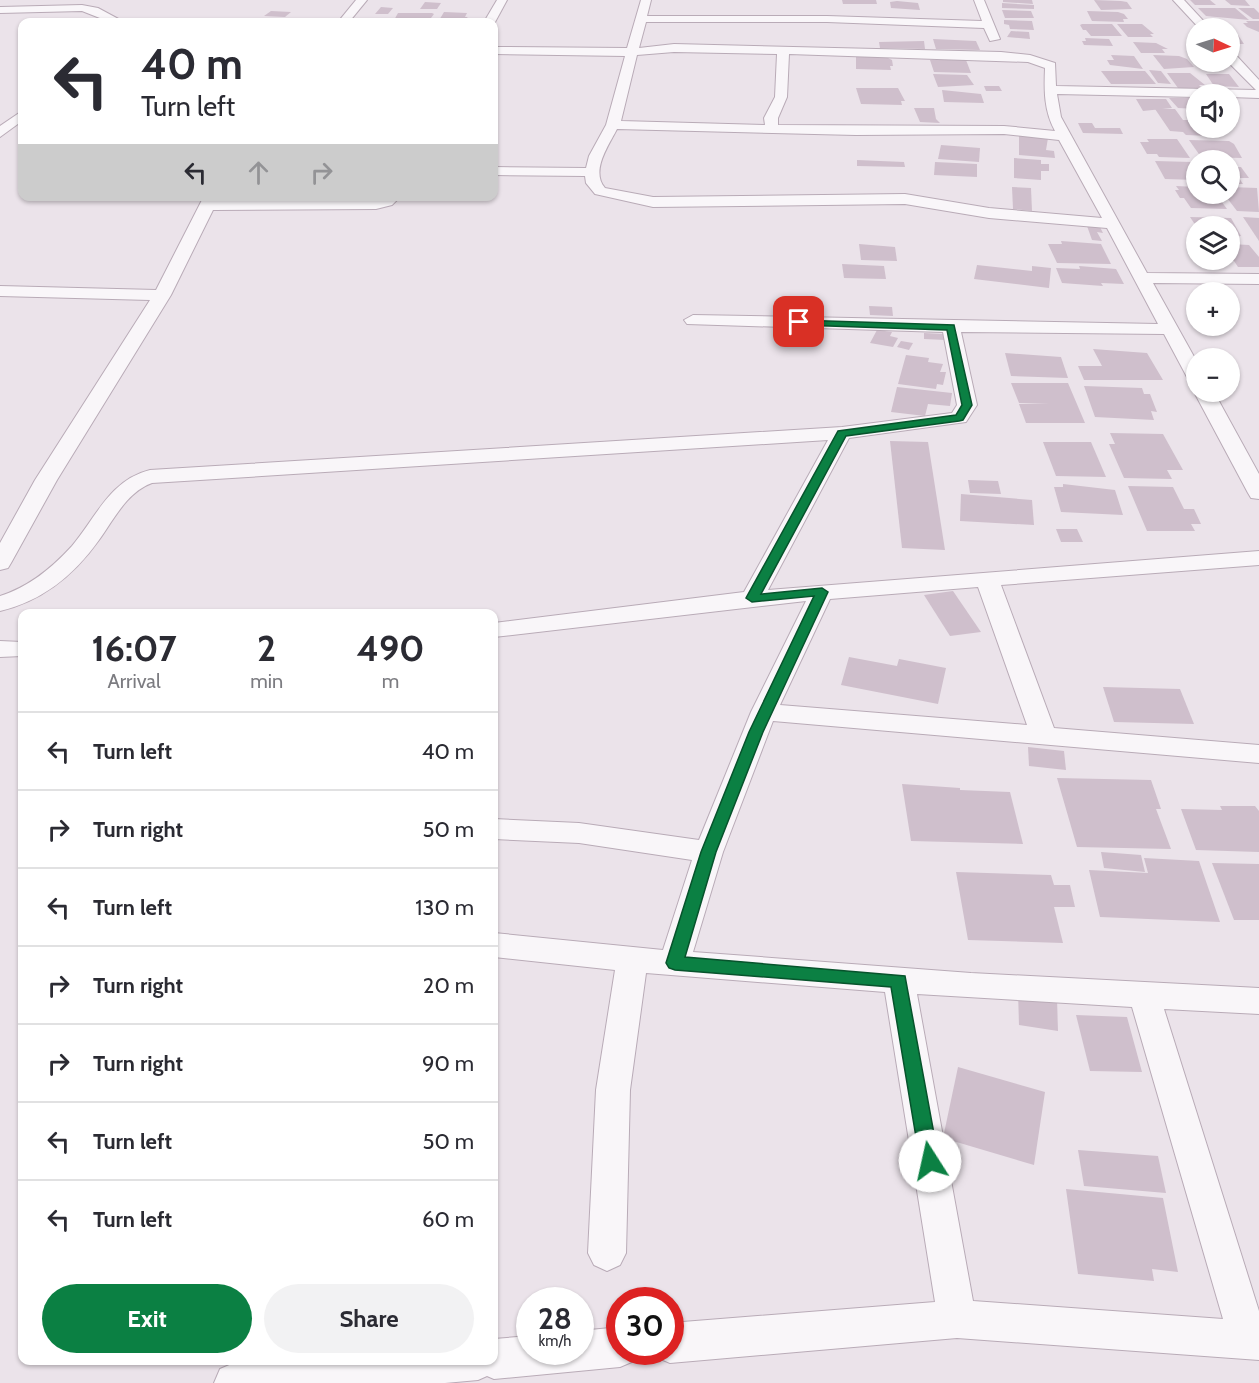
<!DOCTYPE html>
<html lang="en">
<head>
<meta charset="utf-8">
<style>
	body { margin:0; font-family:Cabin,sans-serif; background:#f2f2f3; color:#2b2b33; height:100vh; display:flex; flex-direction:column; font-size:22px; white-space:nowrap }
	* { box-sizing:border-box; margin:0 }
	p { font-size:20px; color:#7c7c81 }
	.icon { flex:none; width:33px; height:33px; fill:none; stroke:currentColor; stroke-width:2; stroke-linecap:round; stroke-linejoin:round }
	.map { position:relative; flex:1; overflow:hidden }
	.side { position:absolute; left:18px; top:609px; width:480px; height:756px; display:flex; flex-direction:column; background:#fff; border-radius:12px; box-shadow:0 2px 4px #0004 }
	.side>* { flex:none }
	.banner { position:absolute; left:18px; top:18px; width:480px; height:183px; border-radius:12px; box-shadow:0 2px 4px #0004; background:#fff; color:#2b2b33; overflow:hidden }
	.needle { width:39px; rotate:94deg }
	.buttons { position:absolute; left:1186px; top:18px; display:grid; gap:12px }
	.buttons a { display:grid; place-items:center; width:54px; height:54px; border-radius:50%; background:#fff; box-shadow:0 2px 4px #0004; font-size:30px }
	.speed { position:absolute; left:516px; top:1287px; display:flex; gap:12px; font-size:30px; font-weight:700; text-align:center }
	.speed>* { display:grid; place-content:center; width:78px; height:78px; border-radius:50%; background:#fff; box-shadow:0 2px 4px #0004; line-height:1 }
	.speed small { font-size:15px; font-weight:400 }
	.speed .limit { border:9px solid #d22; background:#fff; color:#111 }
	.pin { position:absolute; display:grid; place-items:center; width:51px; height:51px; color:#fff; margin:-26px; border-radius:12px; box-shadow:0 3px 9px #0006 }
	.me { position:absolute; width:66px; margin:-33px; rotate:350deg; stroke-linejoin:round; filter:drop-shadow(0 0 4px #0008) }
	.turn { display:flex; align-items:center; gap:21px; height:126px; padding:0 24px; font-size:27px }
	.turn .icon { width:78px; height:78px; stroke-width:2.5 }
	.turn b { display:block; font-size:42px; line-height:51px }
	.lanes { display:flex; align-items:center; height:57px; padding:0 24px; background:#0003; justify-content:center; gap:30px; direction:ltr }
	.lanes .off { opacity:.35 }
	.eta { display:flex; justify-content:space-evenly; align-items:center; height:102px; text-align:center }
	.eta b { font-size:36px; font-weight:700; line-height:42px }
	.button { display:flex; gap:12px; margin-top:auto; padding:12px 24px }
	.button a { flex:1; height:69px; border-radius:36px; background:#0b8043; color:#fff; font-size:24px; font-weight:700; line-height:69px; text-align:center }
	.button a+a { background:#f2f2f3; color:#2b2b33 }
	ul { padding:0; list-style:none }
	li { display:flex; align-items:center; gap:18px; height:78px; padding:0 24px; border-top:2px solid #e1e1e2 }
	li div { flex:1 }
	li b { display:block; font-size:22px }
	li em { font-style:normal }
	.map>svg:first-child { display:block }
	.building { fill:#cfbfcc }
	.lines { fill:none; stroke-linecap:round; stroke-linejoin:round }
	.minor-casing { stroke:#b9abb7; stroke-width:2 }
	.minor { fill:#f9f6f9; fill-rule:evenodd }
	.route { fill:#0b8043; stroke:#07532c; stroke-width:1.5 }
</style>
</head>
<body>
<div class="map">
<svg width="1259" height="1383" viewBox="0 0 1259 1383">
	<rect width="100%" height="100%" fill="#ebe3ea"/>
	<g class="building">
		<polygon points="842,0 876,0 877,4 843,4"/>
		<polygon points="1003,0 1032,0 1033,4 1003,2"/>
		<polygon points="1094,0 1121,1 1127,2 1132,9 1101,10"/>
		<polygon points="1190,0 1210,0 1216,5 1195,5"/>
		<polygon points="1225,0 1245,0 1250,6 1231,5"/>
		<polygon points="897,1 918,3 920,10 891,8 890,2"/>
		<polygon points="425,2 441,3 437,9 420,9"/>
		<polygon points="1002,3 1034,5 1034,9 1002,8"/>
		<polygon points="381,7 393,8 388,14 375,14"/>
		<polygon points="1198,8 1235,8 1249,20 1206,16"/>
		<polygon points="1238,8 1254,8 1259,13 1259,19 1253,19"/>
		<polygon points="1002,10 1031,11 1034,18 1005,18"/>
		<polygon points="271,11 291,12 285,17 264,16"/>
		<polygon points="1087,11 1118,12 1124,14 1128,19 1123,19 1124,22 1092,21"/>
		<polygon points="444,12 467,13 465,17 468,17 461,22 438,22"/>
		<polygon points="398,13 432,13 434,14 428,22 393,22"/>
		<polygon points="1004,20 1032,21 1034,30 1010,29 1009,25 1004,24"/>
		<polygon points="1246,21 1259,21 1259,32 1247,27 1243,23 1248,23"/>
		<polygon points="1082,24 1112,24 1122,36 1091,36 1086,30 1083,30 1080,25"/>
		<polygon points="1117,24 1142,24 1154,34 1150,34 1153,37 1128,37"/>
		<polygon points="1011,31 1029,32 1030,39 1007,37"/>
		<polygon points="1230,35 1238,35 1244,44 1231,44"/>
		<polygon points="1085,38 1109,39 1113,46 1084,45 1082,41 1086,41"/>
		<polygon points="933,39 976,41 980,50 936,49"/>
		<polygon points="924,41 925,49 880,48 879,42"/>
		<polygon points="1133,42 1156,43 1168,49 1162,49 1165,53 1141,53"/>
		<polygon points="1111,55 1134,56 1143,69 1110,65 1107,60 1114,60"/>
		<polygon points="1153,55 1179,56 1187,59 1194,67 1164,69"/>
		<polygon points="856,57 886,57 892,60 893,66 890,66 891,70 856,69"/>
		<polygon points="930,60 966,60 971,73 934,72"/>
		<polygon points="1149,70 1161,71 1171,84 1158,83"/>
		<polygon points="1101,71 1145,71 1156,84 1111,84"/>
		<polygon points="1167,73 1190,73 1205,85 1199,85 1202,88 1178,88"/>
		<polygon points="933,74 967,75 974,85 938,87"/>
		<polygon points="1206,74 1229,74 1239,87 1214,86"/>
		<polygon points="984,86 999,86 1002,91 986,91"/>
		<polygon points="856,88 898,88 905,101 901,101 902,105 861,104"/>
		<polygon points="942,90 981,94 984,103 944,102"/>
		<polygon points="1169,98 1197,98 1197,109 1178,108"/>
		<polygon points="1136,99 1166,99 1172,108 1143,111"/>
		<polygon points="914,108 934,108 936,119 940,123 920,122"/>
		<polygon points="1155,109 1175,109 1183,120 1194,120 1186,109 1197,110 1197,128 1214,128 1218,132 1206,132 1209,136 1186,135 1183,132 1170,131"/>
		<polygon points="1078,123 1092,123 1095,128 1120,128 1123,134 1083,133"/>
		<polygon points="1019,136 1048,138 1046,150 1054,151 1055,158 1019,155"/>
		<polygon points="1147,139 1177,139 1190,158 1159,157 1157,154 1147,154 1140,142 1149,142"/>
		<polygon points="1189,140 1229,141 1234,144 1242,158 1201,157"/>
		<polygon points="941,145 980,148 979,162 938,159"/>
		<polygon points="1014,158 1041,160 1041,164 1049,164 1049,171 1041,171 1041,180 1014,178"/>
		<polygon points="857,160 904,162 905,167 857,166"/>
		<polygon points="1155,161 1192,162 1197,171 1197,180 1165,179"/>
		<polygon points="935,162 977,164 977,177 934,175"/>
		<polygon points="1230,167 1241,167 1249,178 1239,178 1243,184 1230,184"/>
		<polygon points="1176,186 1197,187 1197,194 1216,194 1227,209 1191,208 1184,198 1180,198 1175,190 1179,190"/>
		<polygon points="1012,187 1031,188 1032,211 1013,209"/>
		<polygon points="1230,187 1257,188 1259,212 1237,211 1224,194 1230,194"/>
		<polygon points="1190,217 1231,218 1241,236 1230,237 1230,226 1196,226"/>
		<polygon points="1243,217 1259,218 1259,241"/>
		<polygon points="1087,226 1100,227 1103,233 1097,232 1102,241 1092,240"/>
		<polygon points="1061,241 1101,244 1111,264 1057,263 1048,244 1062,244"/>
		<polygon points="859,244 895,247 897,261 861,260"/>
		<polygon points="1230,244 1249,245 1259,257 1259,267 1238,267 1234,261 1230,261"/>
		<polygon points="842,264 884,266 886,279 844,278"/>
		<polygon points="977,265 1032,271 1032,266 1051,268 1049,288 974,279"/>
		<polygon points="1079,266 1116,269 1124,284 1101,283 1103,286 1062,283 1056,268 1080,269"/>
		<polygon points="869,306 892,307 893,316 870,315"/>
		<polygon points="877,330 892,332 890,336 898,338 893,347 870,343"/>
		<polygon points="924,333 944,334 945,340 924,339"/>
		<polygon points="901,341 913,343 909,350 897,347"/>
		<polygon points="1093,349 1147,353 1163,380 1084,380 1078,366 1102,366"/>
		<polygon points="1005,353 1061,357 1068,378 1011,376"/>
		<polygon points="906,355 929,358 928,362 943,364 940,372 946,372 943,385 937,384 936,389 898,384"/>
		<polygon points="1011,383 1068,383 1085,423 1026,423 1019,404 1049,403 1019,403"/>
		<polygon points="1084,386 1142,388 1144,394 1150,394 1157,412 1151,411 1154,420 1095,417"/>
		<polygon points="897,387 952,393 950,406 928,404 925,416 891,412"/>
		<polygon points="1110,433 1163,434 1183,470 1167,470 1172,479 1124,478 1109,444 1115,444"/>
		<polygon points="890,441 928,442 945,550 902,548"/>
		<polygon points="1043,442 1091,442 1106,477 1056,476"/>
		<polygon points="968,480 998,481 1001,494 970,493"/>
		<polygon points="1063,484 1115,490 1123,515 1061,512 1054,487 1063,487"/>
		<polygon points="1128,486 1173,487 1184,509 1194,509 1201,524 1191,524 1195,531 1147,531"/>
		<polygon points="961,494 1032,500 1034,525 960,521"/>
		<polygon points="1056,529 1077,529 1083,542 1061,542"/>
		<polygon points="953,591 981,632 950,636 924,595"/>
		<polygon points="849,657 897,666 899,659 946,668 938,704 841,685"/>
		<polygon points="1103,687 1180,689 1194,724 1114,722"/>
		<polygon points="1028,747 1064,751 1066,770 1029,766"/>
		<polygon points="1057,778 1151,780 1161,809 1156,809 1171,849 1077,847"/>
		<polygon points="902,784 960,788 960,790 1010,792 1023,844 911,841"/>
		<polygon points="1220,806 1255,806 1259,811 1259,852 1196,850 1181,809 1222,810"/>
		<polygon points="1101,852 1141,855 1145,872 1104,868"/>
		<polygon points="1144,858 1199,861 1220,922 1100,917 1089,870 1148,873"/>
		<polygon points="1212,863 1259,864 1259,920 1234,920"/>
		<polygon points="956,872 1051,875 1054,885 1070,885 1075,907 1054,907 1063,943 968,940"/>
		<polygon points="1018,993 1057,999 1058,1031 1019,1025"/>
		<polygon points="1076,1015 1127,1017 1142,1072 1090,1071"/>
		<polygon points="958,1067 1045,1092 1034,1165 943,1138"/>
		<polygon points="1078,1150 1158,1156 1166,1193 1084,1186"/>
		<polygon points="1066,1189 1163,1198 1178,1272 1152,1269 1154,1281 1078,1274"/>
	</g>
	<g class="lines">
		<defs>
			<g id="minor">
				<polygon points="356,0 367,0 349,22 338,22"/>
				<polygon points="497,0 507,0 494,24 484,22"/>
				<path d="M 641,0 L 651,0 L 647,16 L 827,16 L 982,21 L 974,0 L 984,0 L 1000,39 L 990,41 L 984,28 L 827,22 L 646,22 L 639,48 L 674,44 L 1001,52 L 1030,55 L 1055,63 L 1056,86 L 1256,90 L 1228,62 L 1230,52 L 1234,53 L 1259,80 L 1259,98 L 1230,97 L 1230,94 L 1197,94 L 1197,97 L 1057,94 L 1061,117 L 1147,273 L 1259,274 L 1259,284 L 1153,283 L 1197,362 L 1197,385 L 1188,379 L 1164,334 L 961,332 L 977,405 L 966,422 L 849,438 L 768,590 L 1259,551 L 1259,565 L 1001,585 L 1054,728 L 1259,745 L 1259,763 L 773,721 L 723,852 L 693,952 L 971,973 L 1259,988 L 1259,1014 L 1164,1009 L 1259,1311 L 1259,1360 L 957,1338 L 670,1363 L 656,1357 L 654,1352 L 670,1352 L 670,1323 L 935,1302 L 885,992 L 646,973 L 630,1090 L 626,1253 L 620,1265 L 607,1271 L 594,1265 L 588,1253 L 596,1090 L 615,970 L 494,957 L 494,933 L 663,950 L 692,860 L 579,843 L 494,839 L 494,819 L 579,823 L 699,840 L 751,712 L 806,601 L 494,637 L 494,623 L 744,592 L 828,440 L 152,483 C 127,492 114,519 99,540 C 74,575 43,601 0,611 L 0,596 C 29,587 52,568 72,546 C 97,516 110,480 150,470 L 842,427 L 952,413 L 957,405 L 943,332 L 687,324 L 684,320 L 693,315 L 1158,324 L 1107,228 L 989,218 L 905,204 L 653,207 L 595,194 L 586,183 L 585,176 L 494,175 L 494,167 L 586,168 L 589,156 L 606,125 L 625,56 L 494,54 L 494,47 L 627,48 ZM 674,52 L 777,54 L 775,97 L 764,118 L 765,125 L 621,121 L 637,55 ZM 789,54 L 1028,62 L 1045,68 C 1044,91 1044,111 1055,131 L 1004,126 L 778,125 L 778,118 L 787,97 ZM 617,129 L 856,135 L 1004,134 L 1059,140 L 1102,218 L 989,208 L 905,194 L 653,197 L 605,188 C 590,171 609,145 617,129 ZM 978,587 L 1027,725 L 780,705 L 830,599 ZM 917,994 L 1132,1007 L 1223,1319 L 973,1301 Z"/>
				<polygon points="1173,0 1184,0 1210,28 1199,28"/>
				<polygon points="82,5 98,8 124,22 110,22 82,11 0,13 0,7"/>
				<polygon points="22,111 22,121 0,137 0,126"/>
				<polygon points="204,196 219,196 217,200 376,199 401,196 392,205 376,209 213,210 171,295 57,480 11,563 8,568 0,570 0,543 35,480 150,300 0,296 0,286 156,290"/>
				<polygon points="1197,388 1197,392 1214,392 1259,474 1259,499 1251,498 1248,493 1194,392"/>
				<polygon points="0,641 22,642 22,656 0,657"/>
				<polygon points="620,1327 620,1352 638,1352 634,1361 620,1367 494,1379 487,1376 478,1380 445,1383 214,1383 220,1369 234,1363 260,1360 494,1360 494,1339 530,1336 530,1352 580,1352 580,1331"/>
			</g>
		</defs>
		<use href="#minor" class="minor-casing"/>
		<use href="#minor" class="minor"/>
	</g>
	<polygon class="route" points="796,320 954,325 972,405 963,420 959,421 846,436 761,594 822,588 828,592 763,732 716,852 685,957 905,976 939,1161 936,1167 930,1170 923,1167 920,1161 891,987 675,970 669,968 666,963 701,852 749,732 814,596 752,602 746,598 838,431 956,415 962,405 947,330 799,325 796,325"/>
</svg>
<div class="buttons">
<a><svg class="needle" viewBox="-14 -14 28 28"><path d="M0-13l5 13h-10z" fill="#e53935"/><path d="M0 13l5-13h-10z" fill="#7c7c81"/></svg></a>
<a><svg class="icon" aria-label="sound" viewBox="0 0 24 24"><path d="M4 9h4l5-4v14l-5-4H4zM17 9q2 3 0 6"/></svg></a>
<a><svg class="icon" aria-label="search" viewBox="0 0 24 24"><circle cx="10" cy="10" r="6"/><path d="M15 15l6 6"/></svg></a>
<a><svg class="icon" aria-label="layers" viewBox="0 0 24 24"><path d="M12 4l9 5-9 5-9-5zM3 14l9 5 9-5"/></svg></a>
<a>+</a>
<a>−</a>
</div>
<div class="speed"><div>28<small>km/h</small></div><div class="limit">30</div></div>
<div class="pin" style="left:799px;top:322px;background:#d93025"><svg class="icon" aria-label="arrive" viewBox="0 0 24 24"><path d="M6 21V4h12l-3 4 3 4H6"/></svg></div>
<svg class="me" style="left:930px;top:1161px" viewBox="-20 -20 40 40"><circle r="19" fill="#fff"/><path d="M0-13L10 11 0 6-10 11z" fill="#0b8043"/></svg>
<div class="banner">
<div class="turn"><svg class="icon" aria-label="left" viewBox="0 0 24 24"><path d="M17 20v-9H6M10 6l-5 5 5 5"/></svg><div><b>40 m</b>Turn left</div></div>
<div class="lanes"><svg class="icon" aria-label="left" viewBox="0 0 24 24"><path d="M17 20v-9H6M10 6l-5 5 5 5"/></svg><svg class="icon off" aria-label="ahead" viewBox="0 0 24 24"><path d="M12 20V5M6 11l6-6 6 6"/></svg><svg class="icon off" aria-label="right" viewBox="0 0 24 24"><path d="M7 20v-9h11M14 6l5 5-5 5"/></svg></div>
</div>
<section class="side">
<div class="eta">
<div><b>16:07</b><p>Arrival</p></div>
<div><b>2</b><p>min</p></div>
<div><b>490</b><p>m</p></div>
</div>
<ul>
<li><svg class="icon" aria-label="left" viewBox="0 0 24 24"><path d="M17 20v-9H6M10 6l-5 5 5 5"/></svg><div><b>Turn left</b></div><em>40 m</em></li>
<li><svg class="icon" aria-label="right" viewBox="0 0 24 24"><path d="M7 20v-9h11M14 6l5 5-5 5"/></svg><div><b>Turn right</b></div><em>50 m</em></li>
<li><svg class="icon" aria-label="left" viewBox="0 0 24 24"><path d="M17 20v-9H6M10 6l-5 5 5 5"/></svg><div><b>Turn left</b></div><em>130 m</em></li>
<li><svg class="icon" aria-label="right" viewBox="0 0 24 24"><path d="M7 20v-9h11M14 6l5 5-5 5"/></svg><div><b>Turn right</b></div><em>20 m</em></li>
<li><svg class="icon" aria-label="right" viewBox="0 0 24 24"><path d="M7 20v-9h11M14 6l5 5-5 5"/></svg><div><b>Turn right</b></div><em>90 m</em></li>
<li><svg class="icon" aria-label="left" viewBox="0 0 24 24"><path d="M17 20v-9H6M10 6l-5 5 5 5"/></svg><div><b>Turn left</b></div><em>50 m</em></li>
<li><svg class="icon" aria-label="left" viewBox="0 0 24 24"><path d="M17 20v-9H6M10 6l-5 5 5 5"/></svg><div><b>Turn left</b></div><em>60 m</em></li>
</ul>
<div class="button"><a>Exit</a><a>Share</a></div>
</section>
</div>
</body>
</html>
